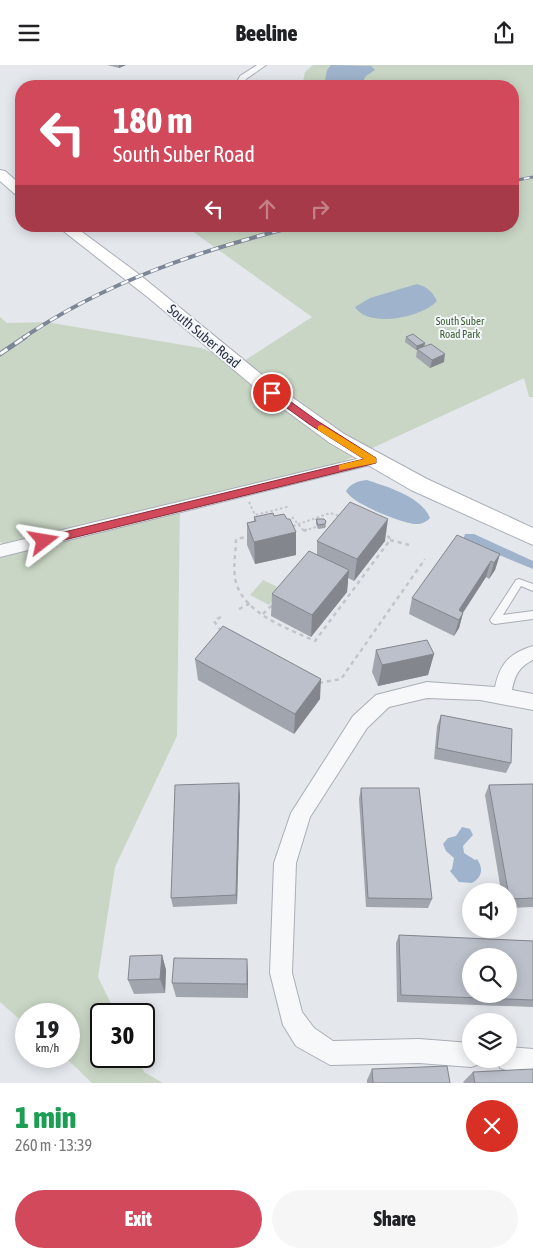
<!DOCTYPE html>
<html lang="en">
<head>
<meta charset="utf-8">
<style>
	body { margin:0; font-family:"Asap Condensed",sans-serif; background:#f6f6f6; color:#202124; height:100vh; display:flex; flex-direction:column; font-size:19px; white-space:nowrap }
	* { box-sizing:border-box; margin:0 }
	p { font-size:16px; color:#757577 }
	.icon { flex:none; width:28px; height:28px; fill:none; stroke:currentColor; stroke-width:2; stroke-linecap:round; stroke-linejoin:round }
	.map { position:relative; height:1018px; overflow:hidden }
	.side { display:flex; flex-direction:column; background:#fff; flex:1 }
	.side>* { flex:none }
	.top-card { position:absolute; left:15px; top:15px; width:504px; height:152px; border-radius:20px; box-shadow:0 2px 12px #0003; background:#d1495b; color:#fff; overflow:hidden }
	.buttons { position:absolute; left:462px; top:818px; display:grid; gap:10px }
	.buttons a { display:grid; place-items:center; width:55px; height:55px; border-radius:50%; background:#fff; box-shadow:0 2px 12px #0003; font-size:25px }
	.speed { position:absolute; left:15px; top:938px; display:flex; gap:10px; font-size:25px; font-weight:700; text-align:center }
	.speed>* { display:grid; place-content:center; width:65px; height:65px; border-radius:50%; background:#fff; box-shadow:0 2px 12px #0003; line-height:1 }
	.speed small { font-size:12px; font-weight:400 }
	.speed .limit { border:2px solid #111; border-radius:8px; background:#fff; color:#111 }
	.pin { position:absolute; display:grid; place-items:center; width:42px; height:42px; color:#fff; margin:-21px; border:2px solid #fff; border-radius:50%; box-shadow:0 1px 5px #0007 }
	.me { position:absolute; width:55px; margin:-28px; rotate:76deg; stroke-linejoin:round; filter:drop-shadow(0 0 4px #0008) }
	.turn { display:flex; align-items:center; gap:18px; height:105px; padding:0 15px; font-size:22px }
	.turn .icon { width:65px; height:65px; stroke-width:2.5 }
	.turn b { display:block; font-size:35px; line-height:42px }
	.lanes { display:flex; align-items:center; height:48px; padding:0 15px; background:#0003; justify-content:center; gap:25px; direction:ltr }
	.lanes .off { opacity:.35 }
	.round { display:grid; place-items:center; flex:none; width:52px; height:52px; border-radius:26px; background:#f6f6f6 }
	.head { display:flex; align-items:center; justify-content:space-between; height:85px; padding:0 15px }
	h1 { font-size:30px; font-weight:800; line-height:38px; color:#1e9e55 }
	.button { display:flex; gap:10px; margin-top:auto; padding:10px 15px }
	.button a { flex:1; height:58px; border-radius:30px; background:#d1495b; color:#fff; font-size:20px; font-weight:800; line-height:58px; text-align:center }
	.button a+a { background:#f6f6f6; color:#202124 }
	header { display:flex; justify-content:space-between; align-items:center; height:65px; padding:0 15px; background:#fff; font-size:22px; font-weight:800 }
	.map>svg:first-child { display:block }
	.green { fill:#c9d6c5 }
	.water { fill:#9fb4cc }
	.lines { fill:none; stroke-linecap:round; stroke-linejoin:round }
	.lane-casing { stroke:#a9aeb7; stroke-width:2 }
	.street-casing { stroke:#a9aeb7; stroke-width:2 }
	.secondary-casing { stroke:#a9aeb7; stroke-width:2 }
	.path-far1 { stroke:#c2c5cb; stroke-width:2; stroke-dasharray:2.5 2.5; stroke-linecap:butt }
	.path { stroke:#c2c5cb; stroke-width:2.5; stroke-dasharray:4 4; stroke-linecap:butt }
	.lane { fill:#f7f8fa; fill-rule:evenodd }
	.street { fill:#f7f8fa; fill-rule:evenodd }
	.secondary { fill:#fff; fill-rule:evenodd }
	.rail-far2-casing { stroke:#7d8696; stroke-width:3 }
	.rail-far1-casing { stroke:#7d8696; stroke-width:4 }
	.rail-casing { stroke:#7d8696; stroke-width:5 }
	.rail-far2 { stroke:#f4f6f9; stroke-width:2; stroke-dasharray:6; stroke-linecap:butt }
	.rail-far1 { stroke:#f4f6f9; stroke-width:2.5; stroke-dasharray:8; stroke-linecap:butt }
	.rail { stroke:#f4f6f9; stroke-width:3; stroke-dasharray:9; stroke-linecap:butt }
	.wall { fill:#a1a5ae }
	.shaded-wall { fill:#83868d }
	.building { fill:#bbc0ca; stroke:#83868d; fill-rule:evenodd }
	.route { fill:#d1495b; stroke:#882f3b }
	.slow { fill:#f59e0b }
	.labels { text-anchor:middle; stroke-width:4; stroke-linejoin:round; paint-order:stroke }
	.far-park-label { font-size:11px; fill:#3f6138; stroke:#f4f6f9 }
	.street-label { font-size:14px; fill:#2b3445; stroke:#f4f6f9 }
</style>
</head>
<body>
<header><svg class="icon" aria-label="menu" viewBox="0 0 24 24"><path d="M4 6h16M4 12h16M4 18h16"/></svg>Beeline<svg class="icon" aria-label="share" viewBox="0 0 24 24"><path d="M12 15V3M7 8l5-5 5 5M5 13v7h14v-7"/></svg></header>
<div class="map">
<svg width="533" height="1018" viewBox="0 0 533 1018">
	<rect width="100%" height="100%" fill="#e4e7ec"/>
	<g class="green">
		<polygon points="313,0 533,0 533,332 529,332 524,313 329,403 180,439 177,671 115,802 98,912 116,949 101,949 101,991 137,991 144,1007 163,1018 92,1018 64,991 69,991 69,949 26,949 26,960 0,937 0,484 8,481 0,477 0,252 7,258 46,257 201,283 238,298 244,296 312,252 185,161 512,161 512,21 302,21 305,7"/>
		<polygon points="263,515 282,524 269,540 250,530"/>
	</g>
	<g class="water">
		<polygon points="331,0 371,1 375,5 366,11 360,21 324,21 327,5"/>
		<path d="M 417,219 C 427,222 432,226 437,236 C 423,252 368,264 355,242 L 370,233 Z"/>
		<path d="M 367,415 C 387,422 421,431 430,453 C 426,457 422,459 416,459 C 403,459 351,438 346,426 C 351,418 358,416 367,415 Z"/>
		<polygon points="465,469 474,469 533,496 533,504 463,475"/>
		<path d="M 462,762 L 470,764 L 473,770 L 463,781 L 464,788 L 475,795 L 477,794 C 484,804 482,812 472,818 L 459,817 L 450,806 L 452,804 L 454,793 L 446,786 L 443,779 L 448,773 L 456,771 Z"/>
	</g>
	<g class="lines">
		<defs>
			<polygon id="lane" points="519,514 533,519 533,526 521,521 503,550 533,546 533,554 495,559 492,558 490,555 492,552 516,515"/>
			<g id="street">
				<polygon points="257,0 266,0 246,14 243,21 235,21 240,11"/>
				<polygon points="373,390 378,392 380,395 378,398 0,492 0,480"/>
				<path d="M 533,581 L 533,595 C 519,602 515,610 512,625 L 533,629 L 533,645 L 480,635 L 427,633 L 389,642 L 367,663 L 310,752 L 296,798 L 292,908 L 302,947 L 314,963 L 333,976 L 419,974 L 471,978 L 471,994 L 482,994 L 480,999 L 471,1002 L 419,998 L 330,1000 L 296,981 L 283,960 L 270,908 L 274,798 L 291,748 L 353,651 L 376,630 L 427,617 L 495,622 C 500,598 510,588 533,581 Z"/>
				<polygon points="509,982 533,984 533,1008 509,1006 500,1003 497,994 509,994"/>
			</g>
			<g id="secondary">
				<polygon points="0,105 5,106 21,120 21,131 16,130 0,116"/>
				<polygon points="57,161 74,161 140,210 272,318 344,369 427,414 533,463 533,480 411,425 330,378 259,326 150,234"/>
			</g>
		</defs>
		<use href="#lane" class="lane-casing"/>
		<use href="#street" class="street-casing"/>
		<use href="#secondary" class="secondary-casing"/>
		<g class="path-far1">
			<polyline points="249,437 255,450 287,442 288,444"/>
			<polyline points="292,452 304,466"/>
			<polyline points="279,466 330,448 353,455 378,466"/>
			<polyline points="304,466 316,462"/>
		</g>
		<g class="path">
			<path d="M 283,465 L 236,474 C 236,487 233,500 235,513 C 241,548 287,563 315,576 L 390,475 L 389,472 L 376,465"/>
			<polyline points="303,465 308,465"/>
			<polyline points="390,475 409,480"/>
			<polyline points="239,544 251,538"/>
			<polyline points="263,549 273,539"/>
			<polyline points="221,566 214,556 224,550"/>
			<polyline points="319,618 341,614 425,494"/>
		</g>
		<use href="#lane" class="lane"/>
		<use href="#street" class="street"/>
		<use href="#secondary" class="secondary"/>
		<defs>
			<polyline id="rail-far2" points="512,116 533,112"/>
			<path id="rail-far1" d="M 23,273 C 105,217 201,185 297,161"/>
			<polyline id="rail" points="0,289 25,272"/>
		</defs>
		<use href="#rail-far2" class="rail-far2-casing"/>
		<use href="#rail-far1" class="rail-far1-casing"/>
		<use href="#rail" class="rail-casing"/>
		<use href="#rail-far2" class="rail-far2"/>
		<use href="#rail-far1" class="rail-far1"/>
		<use href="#rail" class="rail"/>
	</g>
	<g class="wall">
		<polygon points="107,0 126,0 119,3"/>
		<polygon points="406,272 425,278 424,281 444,297 430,303 416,292 417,285 416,285 405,277"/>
		<polygon points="274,451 287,454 296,467 296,490 255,499 247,480 247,458 254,456 254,452"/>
		<polygon points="316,454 324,454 326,461 325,463 318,464 316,459"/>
		<polygon points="317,476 385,476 354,516 348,513 347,527 311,572 271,551 272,529 317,489"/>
		<polygon points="500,489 495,505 489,514 486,512 463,548 459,563 454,571 409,549 412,533"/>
		<polygon points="376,585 434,589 428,610 378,621 372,607"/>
		<polygon points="195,594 320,634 294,669 198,615"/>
		<polygon points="441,650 511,698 506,708 434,694 437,661"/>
		<polygon points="533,719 533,842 509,843 509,826 501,826 485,730 489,720"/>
		<polygon points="361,723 432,834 428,843 366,842 359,734"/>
		<polygon points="240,729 237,839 173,842 171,833"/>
		<polygon points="399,870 533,876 533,942 397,937 396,878"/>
		<polygon points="162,890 166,905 165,928 134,929 128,915"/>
		<polygon points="248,908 248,933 176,932 172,918"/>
		<polygon points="372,1004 450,1018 367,1018 367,1015"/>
		<polygon points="473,1007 533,1018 464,1018 463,1017"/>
	</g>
	<g class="shaded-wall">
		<polygon points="119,0 126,0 119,3"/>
		<polygon points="425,278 424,282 416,285 417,281"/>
		<polygon points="445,289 444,297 430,303 432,295"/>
		<polygon points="388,454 385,476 354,516 357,494"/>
		<polygon points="296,467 296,490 255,499 254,477"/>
		<polygon points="500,489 495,505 489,514 494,498"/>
		<polygon points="491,496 486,512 458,555 459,545"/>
		<polygon points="349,505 347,527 311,572 312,550"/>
		<polygon points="463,548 459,563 454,571 459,555"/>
		<polygon points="434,589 428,610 378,621 382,600"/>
		<polygon points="321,614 320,634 294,669 295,649"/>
		<polygon points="239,718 240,729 237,839 236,830"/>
		<polygon points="162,890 166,905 165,928 160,914"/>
		<polygon points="247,894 248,908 248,933 247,919"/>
	</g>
	<g class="building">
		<polygon points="413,269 425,278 417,281 406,272"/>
		<polygon points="431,279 445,289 432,295 417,284"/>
		<polygon points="350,437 388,454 357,494 317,476"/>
		<polygon points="273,448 274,451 284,449 287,454 290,454 296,467 254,477 247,458 256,456 254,452"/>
		<polygon points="316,454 324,454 326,456 325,459 318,460"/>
		<polygon points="457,470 500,489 494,498 491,496 459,545 463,548 459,555 412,533"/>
		<polygon points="309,486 349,505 312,550 272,529"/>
		<polygon points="223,561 321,614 295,649 195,594"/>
		<polygon points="427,575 434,589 382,600 376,585"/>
		<polygon points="441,650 512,664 511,698 437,683"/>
		<polygon points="239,718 236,830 171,833 175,720"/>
		<polygon points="533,719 533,833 509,834 509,826 508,826 489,720"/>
		<polygon points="361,723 419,723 432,834 368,833"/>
		<path d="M 399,870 L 533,876 L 533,935 L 401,930 ZM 471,891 L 509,891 L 509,929 L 471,929 Z"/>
		<polygon points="162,890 160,914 128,915 130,891"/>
		<polygon points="174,893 247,894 247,919 172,918"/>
		<polygon points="447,1001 450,1018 373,1018 372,1004"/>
		<polygon points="533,1004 533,1018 475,1018 473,1007"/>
	</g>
	<polygon class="route" points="269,326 276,326 316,355 376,393 376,398 44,480 40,479 40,473 44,472 364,394 309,359 269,330"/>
	<polygon class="slow" points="322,360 376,393 376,398 339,405 339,400 364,394 318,365 318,361"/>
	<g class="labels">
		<g class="far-park-label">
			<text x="460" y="260">South Suber<tspan x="460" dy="13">Road Park</tspan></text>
		</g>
		<g class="street-label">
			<text transform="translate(204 271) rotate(40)" y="5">South Suber Road</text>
		</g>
	</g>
</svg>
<div class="buttons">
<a><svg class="icon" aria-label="sound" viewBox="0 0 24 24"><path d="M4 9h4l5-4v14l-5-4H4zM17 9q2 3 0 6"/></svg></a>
<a><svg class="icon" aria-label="search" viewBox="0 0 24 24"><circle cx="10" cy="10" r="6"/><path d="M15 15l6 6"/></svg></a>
<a><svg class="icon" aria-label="layers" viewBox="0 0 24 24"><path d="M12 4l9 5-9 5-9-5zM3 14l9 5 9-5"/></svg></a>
</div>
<div class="speed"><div>19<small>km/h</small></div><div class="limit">30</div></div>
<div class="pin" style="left:272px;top:328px;background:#d93025"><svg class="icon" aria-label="arrive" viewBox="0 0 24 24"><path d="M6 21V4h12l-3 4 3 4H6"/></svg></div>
<svg class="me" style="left:44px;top:476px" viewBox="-20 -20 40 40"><path d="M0-17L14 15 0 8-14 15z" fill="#d1495b" stroke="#fff" stroke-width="4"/></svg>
<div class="top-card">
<div class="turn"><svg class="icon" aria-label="left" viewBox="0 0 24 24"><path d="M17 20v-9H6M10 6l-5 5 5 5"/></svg><div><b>180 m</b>South Suber Road</div></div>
<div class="lanes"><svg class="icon" aria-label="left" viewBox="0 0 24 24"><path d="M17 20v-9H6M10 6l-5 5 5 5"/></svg><svg class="icon off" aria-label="ahead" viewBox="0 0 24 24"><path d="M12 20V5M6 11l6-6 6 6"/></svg><svg class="icon off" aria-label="right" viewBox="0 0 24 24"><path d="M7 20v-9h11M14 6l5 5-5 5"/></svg></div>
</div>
</div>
<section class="side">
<div class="head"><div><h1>1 min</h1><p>260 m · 13:39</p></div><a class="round" style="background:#d93025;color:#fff"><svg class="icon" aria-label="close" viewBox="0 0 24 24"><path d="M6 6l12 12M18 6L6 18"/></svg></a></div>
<div class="button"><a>Exit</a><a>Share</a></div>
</section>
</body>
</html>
